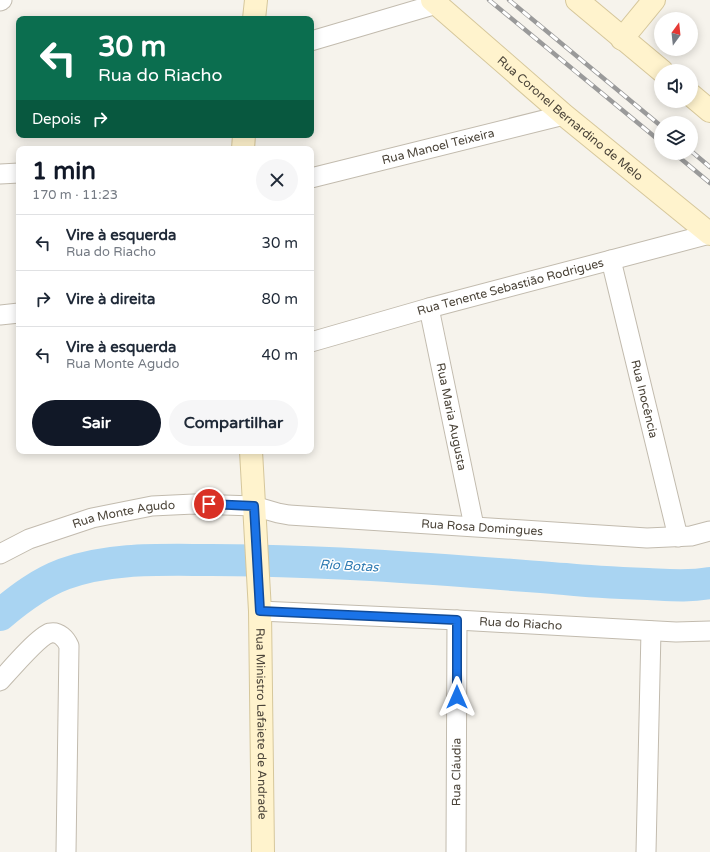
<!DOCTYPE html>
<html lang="pt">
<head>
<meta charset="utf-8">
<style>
	body { margin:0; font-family:"Varela Round",sans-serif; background:#f6f6f7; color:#1f2937; height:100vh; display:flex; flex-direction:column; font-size:15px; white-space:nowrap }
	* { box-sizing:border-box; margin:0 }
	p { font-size:13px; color:#747a83 }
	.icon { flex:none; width:22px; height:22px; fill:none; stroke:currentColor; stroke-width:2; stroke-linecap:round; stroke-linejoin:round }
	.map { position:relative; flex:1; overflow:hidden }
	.drawer { position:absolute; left:16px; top:146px; width:298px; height:308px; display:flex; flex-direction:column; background:#fff; border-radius:8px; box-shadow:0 2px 10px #0003 }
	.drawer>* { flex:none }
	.top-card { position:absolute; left:16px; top:16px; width:298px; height:122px; border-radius:8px; box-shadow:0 2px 10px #0003; background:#0b6e4f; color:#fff; overflow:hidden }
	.needle { width:26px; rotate:15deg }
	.controls { position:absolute; left:654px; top:12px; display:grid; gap:8px }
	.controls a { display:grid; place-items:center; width:44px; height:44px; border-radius:50%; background:#fff; box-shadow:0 2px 10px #0003; font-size:20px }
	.pin { position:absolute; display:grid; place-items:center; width:34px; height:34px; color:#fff; margin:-17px; border:2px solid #fff; border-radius:50%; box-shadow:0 1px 4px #0007 }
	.me { position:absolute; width:44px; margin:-22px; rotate:0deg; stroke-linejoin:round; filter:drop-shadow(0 0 3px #0008) }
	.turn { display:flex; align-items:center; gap:14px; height:84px; padding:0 16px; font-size:18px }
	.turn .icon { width:52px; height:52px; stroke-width:2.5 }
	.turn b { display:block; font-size:28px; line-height:34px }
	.then { display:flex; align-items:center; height:38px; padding:0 16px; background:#0003; gap:8px; font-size:15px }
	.round { display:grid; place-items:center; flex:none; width:42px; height:42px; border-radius:21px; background:#f6f6f7 }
	.head { display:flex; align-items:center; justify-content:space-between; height:68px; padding:0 16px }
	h1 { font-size:24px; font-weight:700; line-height:30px; color:#111827 }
	.primary-button { display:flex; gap:8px; margin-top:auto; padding:8px 16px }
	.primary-button a { flex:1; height:46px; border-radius:24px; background:#111827; color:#fff; font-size:16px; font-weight:700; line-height:46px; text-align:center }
	.primary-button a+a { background:#f6f6f7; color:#1f2937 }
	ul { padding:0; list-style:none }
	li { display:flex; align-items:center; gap:12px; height:56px; padding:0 16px; border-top:1px solid #e0e1e3 }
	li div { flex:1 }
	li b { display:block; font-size:15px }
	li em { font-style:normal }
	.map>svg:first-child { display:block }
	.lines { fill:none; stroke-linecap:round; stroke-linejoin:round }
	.river { stroke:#a9d4f2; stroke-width:32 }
	.street-casing { stroke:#c2bbae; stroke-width:21 }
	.secondary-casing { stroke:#d6c79b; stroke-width:24 }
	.street { stroke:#fff; stroke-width:19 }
	.secondary { stroke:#fff3cd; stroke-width:22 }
	.rail-casing { stroke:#9a9a9a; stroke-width:4.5 }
	.rail { stroke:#fff; stroke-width:3; stroke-dasharray:9; stroke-linecap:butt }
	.route-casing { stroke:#114b97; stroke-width:10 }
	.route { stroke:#1a73e8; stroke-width:7 }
	.labels { text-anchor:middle; stroke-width:3; stroke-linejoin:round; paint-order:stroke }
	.street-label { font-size:12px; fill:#4b4439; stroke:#fff }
	.water-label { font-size:13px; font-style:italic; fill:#2e7ab2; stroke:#fff }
</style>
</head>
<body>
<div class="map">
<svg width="710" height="852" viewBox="0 0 710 852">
	<rect width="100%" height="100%" fill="#f6f3ec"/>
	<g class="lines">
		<path class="river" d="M 0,615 C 20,598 40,583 64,574 C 111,557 163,560 212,560 C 330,560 447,570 565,579 C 593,582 620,583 648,584 C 669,585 689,587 710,583"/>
		<defs>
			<g id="street">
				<polyline points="0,1 2,0"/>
				<polyline points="311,41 437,4"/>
				<polyline points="0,174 19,173"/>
				<path id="s1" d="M 311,178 L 564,115"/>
				<path id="s2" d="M 611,260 L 678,537"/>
				<path id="s3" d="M 429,308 L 474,526"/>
				<polyline points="0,315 19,313"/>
				<path id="s4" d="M 311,342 L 429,308 L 710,234"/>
				<path id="s5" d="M 0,554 L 29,539 L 92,518 L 152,506 L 194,504 L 254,506 L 278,513 L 289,515 L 647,538 L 691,536 L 710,531"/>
				<path id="s6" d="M 260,611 L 457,620 L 676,632 L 710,631"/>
				<path d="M 0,681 C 9,671 39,636 50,633 C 59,631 66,639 69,646 L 66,852"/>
				<path id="s7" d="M 456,852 L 457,620"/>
				<polyline points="646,852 651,631"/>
			</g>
			<g id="secondary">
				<path id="s8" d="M 432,0 L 564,115 L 710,234"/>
				<polyline points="577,0 662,71"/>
				<polyline points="254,19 256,0"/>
				<polyline points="622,39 654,0"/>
				<polyline points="691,95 710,111"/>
				<polyline points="243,149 244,135"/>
				<path id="s9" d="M 251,451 L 260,611 L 263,852"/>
			</g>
		</defs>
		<use href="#street" class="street-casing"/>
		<use href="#secondary" class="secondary-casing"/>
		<use href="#street" class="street"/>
		<use href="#secondary" class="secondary"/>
		<defs>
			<g id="rail">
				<polyline points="489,0 661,142"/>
				<polyline points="509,0 661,126"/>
				<polyline points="691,151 710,167"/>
				<polyline points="674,153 710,183"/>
			</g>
		</defs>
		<use href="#rail" class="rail-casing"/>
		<use href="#rail" class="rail"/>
	</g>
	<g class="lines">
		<defs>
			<polyline id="route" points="209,504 254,506 260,611 457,620 457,697"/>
		</defs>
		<use href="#route" class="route-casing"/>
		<use href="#route" class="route"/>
	</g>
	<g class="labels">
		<g class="street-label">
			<text dy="4" stroke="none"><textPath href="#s8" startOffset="182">Rua Coronel Bernardino de Melo</textPath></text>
			<text dy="4" stroke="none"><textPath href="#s1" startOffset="131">Rua Manoel Teixeira</textPath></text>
			<text dy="4" stroke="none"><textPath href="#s4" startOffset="207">Rua Tenente Sebastião Rodrigues</textPath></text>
			<text dy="4" stroke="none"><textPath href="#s2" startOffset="143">Rua Inocência</textPath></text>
			<text dy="4" stroke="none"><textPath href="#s3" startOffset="111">Rua Maria Augusta</textPath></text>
			<text dy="4" stroke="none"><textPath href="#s5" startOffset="131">Rua Monte Agudo</textPath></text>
			<text dy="4" stroke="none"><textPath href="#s5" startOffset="492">Rua Rosa Domingues</textPath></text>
			<text dy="4" stroke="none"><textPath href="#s6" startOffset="261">Rua do Riacho</textPath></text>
			<text dy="4" stroke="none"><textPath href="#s9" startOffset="273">Rua Ministro Lafaiete de Andrade</textPath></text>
			<text dy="4" stroke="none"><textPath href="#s7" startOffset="80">Rua Cláudia</textPath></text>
		</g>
		<g class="water-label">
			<text transform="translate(349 565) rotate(3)" y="5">Rio Botas</text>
		</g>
	</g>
</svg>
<div class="controls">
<a><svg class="needle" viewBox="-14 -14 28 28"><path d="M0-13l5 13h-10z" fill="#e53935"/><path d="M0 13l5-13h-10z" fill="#747a83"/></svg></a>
<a><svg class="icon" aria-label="sound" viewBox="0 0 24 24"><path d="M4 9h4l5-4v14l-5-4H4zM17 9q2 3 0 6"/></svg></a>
<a><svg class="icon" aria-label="layers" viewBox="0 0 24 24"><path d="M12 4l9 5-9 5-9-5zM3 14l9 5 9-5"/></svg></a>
</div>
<div class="pin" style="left:209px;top:504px;background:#d93025"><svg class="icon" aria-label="arrive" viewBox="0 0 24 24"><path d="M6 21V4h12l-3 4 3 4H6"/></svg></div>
<svg class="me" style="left:457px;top:697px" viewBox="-20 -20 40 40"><path d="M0-17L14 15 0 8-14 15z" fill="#1a73e8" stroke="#fff" stroke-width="4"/></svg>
<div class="top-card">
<div class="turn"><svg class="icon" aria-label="left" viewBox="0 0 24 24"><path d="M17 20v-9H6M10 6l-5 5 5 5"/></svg><div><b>30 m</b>Rua do Riacho</div></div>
<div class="then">Depois<svg class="icon" aria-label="right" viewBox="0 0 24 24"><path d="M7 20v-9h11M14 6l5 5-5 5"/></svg></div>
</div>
<section class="drawer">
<div class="head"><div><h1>1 min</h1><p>170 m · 11:23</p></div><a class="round"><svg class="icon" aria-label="close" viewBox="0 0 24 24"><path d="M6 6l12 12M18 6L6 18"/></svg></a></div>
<ul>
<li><svg class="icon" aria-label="left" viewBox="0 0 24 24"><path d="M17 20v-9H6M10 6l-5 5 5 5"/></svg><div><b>Vire à esquerda</b><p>Rua do Riacho</p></div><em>30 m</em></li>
<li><svg class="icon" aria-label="right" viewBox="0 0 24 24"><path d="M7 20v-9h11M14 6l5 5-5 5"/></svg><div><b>Vire à direita</b></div><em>80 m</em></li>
<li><svg class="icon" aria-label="left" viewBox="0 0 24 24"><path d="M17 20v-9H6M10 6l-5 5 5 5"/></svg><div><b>Vire à esquerda</b><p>Rua Monte Agudo</p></div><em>40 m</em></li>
</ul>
<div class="primary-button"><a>Sair</a><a>Compartilhar</a></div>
</section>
</div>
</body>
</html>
